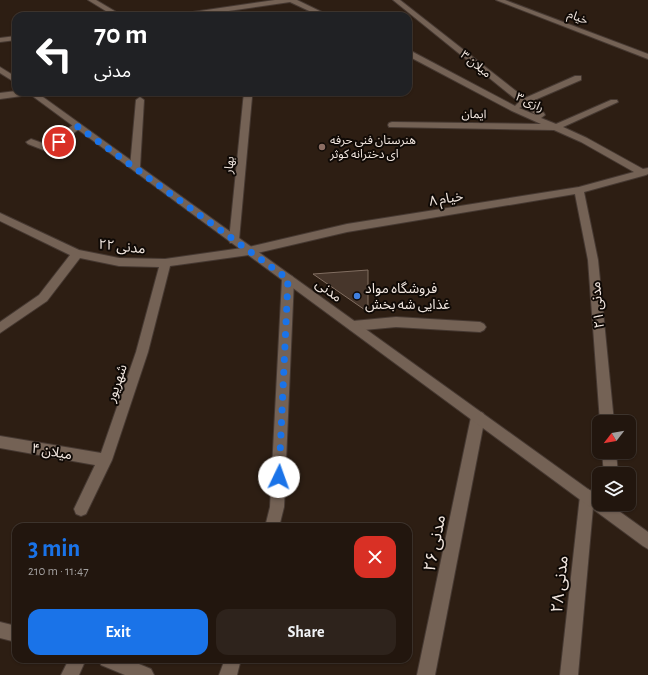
<!DOCTYPE html>
<html lang="en">
<head>
<meta charset="utf-8">
<style>
	body { margin:0; font-family:"Alegreya Sans","Noto Sans Arabic",sans-serif; background:#2e231c; color:#f1f3f6; height:100vh; display:flex; flex-direction:column; font-size:15px; white-space:nowrap }
	* { box-sizing:border-box; margin:0 }
	p { font-size:13px; color:#a29f9e }
	.icon { flex:none; width:22px; height:22px; fill:none; stroke:currentColor; stroke-width:2; stroke-linecap:round; stroke-linejoin:round }
	.map { position:relative; flex:1; overflow:hidden }
	.side { position:absolute; left:12px; top:523px; width:400px; height:140px; display:flex; flex-direction:column; background:#22160e; border-radius:12px; box-shadow:0 1px 3px #0004,0 0 0 1px #3f352e }
	.side>* { flex:none }
	.banner { position:absolute; left:12px; top:12px; width:400px; height:84px; border-radius:12px; box-shadow:0 1px 3px #0004,0 0 0 1px #3f352e; background:#202124; color:#fff; overflow:hidden }
	.needle { width:26px; rotate:239deg }
	.fabs { position:absolute; left:592px; top:415px; display:grid; gap:8px }
	.fabs a { display:grid; place-items:center; width:44px; height:44px; border-radius:8px; background:#22160e; box-shadow:0 1px 3px #0004,0 0 0 1px #3f352e; font-size:20px }
	.pin { position:absolute; display:grid; place-items:center; width:34px; height:34px; color:#fff; margin:-17px; border:2px solid #fff; border-radius:50%; box-shadow:0 1px 4px #0007 }
	.me { position:absolute; width:44px; margin:-22px; rotate:3deg; stroke-linejoin:round; filter:drop-shadow(0 0 3px #0008) }
	.turn { display:flex; align-items:center; gap:14px; height:84px; padding:0 16px; font-size:18px }
	.turn .icon { width:52px; height:52px; stroke-width:2.5 }
	.turn b { display:block; font-size:28px; line-height:34px }
	.round { display:grid; place-items:center; flex:none; width:42px; height:42px; border-radius:12px; background:#2e231c }
	.overview { display:flex; align-items:center; justify-content:space-between; height:68px; padding:0 16px }
	h1 { font-size:24px; font-weight:700; line-height:30px; color:#1a73e8 }
	.button { display:flex; gap:8px; margin-top:auto; padding:8px 16px }
	.button a { flex:1; height:46px; border-radius:12px; background:#1a73e8; color:#fff; font-size:16px; font-weight:700; line-height:46px; text-align:center }
	.button a+a { background:#2e231c; color:#f1f3f6 }
	.map>svg:first-child { display:block }
	.building { fill:#47362b; stroke:#816e61 }
	.lines { fill:none; stroke-linecap:round; stroke-linejoin:round }
	.street-casing { stroke:#463932; stroke-width:2 }
	.secondary-casing { stroke:#463932; stroke-width:2 }
	.street { fill:#746255; fill-rule:evenodd }
	.secondary { fill:#746255; fill-rule:evenodd }
	.route { stroke:#1a73e8; stroke-width:7; stroke-dasharray:0 12.6 }
	.education-dot { fill:#8d6e63; stroke:#100a06; stroke-width:1.5 }
	.shop-dot { fill:#3f7fe0; stroke:#100a06; stroke-width:1.5 }
	.labels { text-anchor:middle; stroke-width:4; stroke-linejoin:round; paint-order:stroke }
	.far-street-label { font-size:12px; fill:#f2e7e0; stroke:#100a06 }
	.far-poi-label { font-size:12px; fill:#f2e7e0; stroke:#100a06; text-anchor:start }
	.street-label { font-size:14px; fill:#f2e7e0; stroke:#100a06 }
	.poi-label { font-size:14px; fill:#f2e7e0; stroke:#100a06; text-anchor:start }
	.near-street-label { font-size:17px; fill:#f2e7e0; stroke:#100a06 }
</style>
</head>
<body>
<div class="map">
<svg width="648" height="675" viewBox="0 0 648 675">
	<rect width="100%" height="100%" fill="#2d1e13"/>
	<polygon class="building" points="368,270 368,312 313,274"/>
	<g class="lines">
		<defs>
			<g id="street">
				<polygon points="88,0 96,0 123,16 114,16"/>
				<polygon points="275,0 297,0 330,16 320,16 290,2 194,16 175,16 179,14"/>
				<path d="M 393,0 L 400,0 L 525,98 L 575,76 L 581,76 L 581,80 L 530,102 L 544,113 L 545,115 L 541,118 L 556,124 L 611,100 L 617,100 L 618,102 L 563,127 L 587,138 L 643,169 L 648,168 L 648,174 L 646,175 L 584,192 L 598,260 L 614,422 L 600,422 L 588,260 L 575,194 L 347,232 L 249,255 L 170,266 L 148,352 L 112,460 L 86,514 L 81,516 L 76,514 L 74,509 L 95,465 L 0,448 L 0,436 L 101,453 L 136,352 L 159,267 L 119,266 L 80,258 L 47,301 L 0,333 L 0,322 L 39,295 L 70,255 L 0,221 L 0,213 L 79,250 L 119,258 L 165,259 L 249,247 L 347,224 L 579,187 L 634,172 L 581,142 L 554,130 L 389,127 L 388,125 L 389,123 L 392,122 L 541,124 L 512,111 L 408,56 L 408,51 L 411,51 L 515,106 L 519,102 ZM 524,106 L 536,115 L 519,108 Z"/>
				<polygon points="16,36 16,40 0,42 0,38"/>
				<polygon points="16,91 33,92 29,95 0,99 0,93"/>
				<polygon points="244,92 252,92 252,97 239,240 238,243 230,243 229,240"/>
				<polygon points="140,97 144,100 140,167 135,170 130,167 136,100"/>
				<polygon points="77,123 81,126 80,128 52,151 46,151 28,144 26,142 31,139 48,145 74,124"/>
				<polygon points="288,275 292,276 294,279 284,507 279,527 265,527 270,507 282,279 284,276"/>
				<polygon points="396,317 480,322 484,324 486,327 484,330 480,332 396,327 353,331 349,329 347,326 349,323 353,321"/>
				<polygon points="478,411 483,413 485,417 435,675 417,675 471,417 473,413"/>
				<polygon points="602,452 616,452 618,474 604,474"/>
				<polygon points="587,489 592,491 594,496 578,675 560,675 580,496 582,491"/>
				<polygon points="0,622 16,626 16,642 0,638"/>
				<polygon points="69,659 86,659 79,675 61,675"/>
				<polygon points="99,659 127,659 151,669 154,675 125,675 101,665"/>
				<polygon points="225,659 241,659 237,675 219,675"/>
			</g>
			<g id="secondary">
				<polygon points="496,0 505,0 648,54 648,59"/>
				<polygon points="0,67 16,77 16,83 0,73"/>
				<polygon points="27,92 36,92 599,497 599,504 609,504 648,532 648,549 643,546"/>
			</g>
		</defs>
		<use href="#street" class="street-casing"/>
		<use href="#secondary" class="secondary-casing"/>
		<use href="#street" class="street"/>
		<use href="#secondary" class="secondary"/>
	</g>
	<g class="lines">
		<polyline class="route" points="59,142 77,126 288,279 279,477"/>
	</g>
	<circle class="education-dot" cx="322" cy="147" r="4"/>
	<circle class="shop-dot" cx="357" cy="296" r="4"/>
	<g class="labels">
		<g class="far-street-label">
			<text transform="translate(578 17) rotate(21)" y="4">خیام</text>
			<text transform="translate(476 64) rotate(39)" y="4">میلان ۳</text>
			<text transform="translate(530 102) rotate(25)" y="4">رازی ۳</text>
			<text transform="translate(474 114) rotate(1)" y="4">ایمان</text>
			<text transform="translate(229 165) rotate(-84)" y="4">بهار</text>
		</g>
		<g class="far-poi-label">
			<text x="330" y="144">هنرستان فنی حرفه<tspan x="330" dy="14">ای دخترانه کوثر</tspan></text>
		</g>
		<g class="street-label">
			<text transform="translate(446 198) rotate(-9)" y="5">خیام ۸</text>
			<text transform="translate(122 246) rotate(6)" y="5">مدنی ۲۲</text>
			<text transform="translate(329 290) rotate(36)" y="5">مدنی</text>
			<text transform="translate(597 305) rotate(-95)" y="5">مدنی ۲۱</text>
			<text transform="translate(116 383) rotate(-71)" y="5">شهریور</text>
			<text transform="translate(52 451) rotate(10)" y="5">میلان ۴</text>
		</g>
		<g class="poi-label">
			<text x="365" y="293">فروشگاه مواد<tspan x="365" dy="16">غذایی شه بخش</tspan></text>
		</g>
		<g class="near-street-label">
			<text transform="translate(434 543) rotate(-79)" y="6">مدنی ۲۶</text>
			<text transform="translate(559 584) rotate(-84)" y="6">مدنی ۲۸</text>
		</g>
	</g>
</svg>
<div class="fabs">
<a><svg class="needle" viewBox="-14 -14 28 28"><path d="M0-13l5 13h-10z" fill="#e53935"/><path d="M0 13l5-13h-10z" fill="#a29f9e"/></svg></a>
<a><svg class="icon" aria-label="layers" viewBox="0 0 24 24"><path d="M12 4l9 5-9 5-9-5zM3 14l9 5 9-5"/></svg></a>
</div>
<div class="pin" style="left:59px;top:142px;background:#d93025"><svg class="icon" aria-label="arrive" viewBox="0 0 24 24"><path d="M6 21V4h12l-3 4 3 4H6"/></svg></div>
<svg class="me" style="left:279px;top:477px" viewBox="-20 -20 40 40"><circle r="19" fill="#fff"/><path d="M0-13L10 11 0 6-10 11z" fill="#1a73e8"/></svg>
<div class="banner">
<div class="turn"><svg class="icon" aria-label="left" viewBox="0 0 24 24"><path d="M17 20v-9H6M10 6l-5 5 5 5"/></svg><div><b>70 m</b>مدنی</div></div>
</div>
<section class="side">
<div class="overview"><div><h1>3 min</h1><p>210 m · 11:47</p></div><a class="round" style="background:#d93025;color:#fff"><svg class="icon" aria-label="close" viewBox="0 0 24 24"><path d="M6 6l12 12M18 6L6 18"/></svg></a></div>
<div class="button"><a>Exit</a><a>Share</a></div>
</section>
</div>
</body>
</html>
